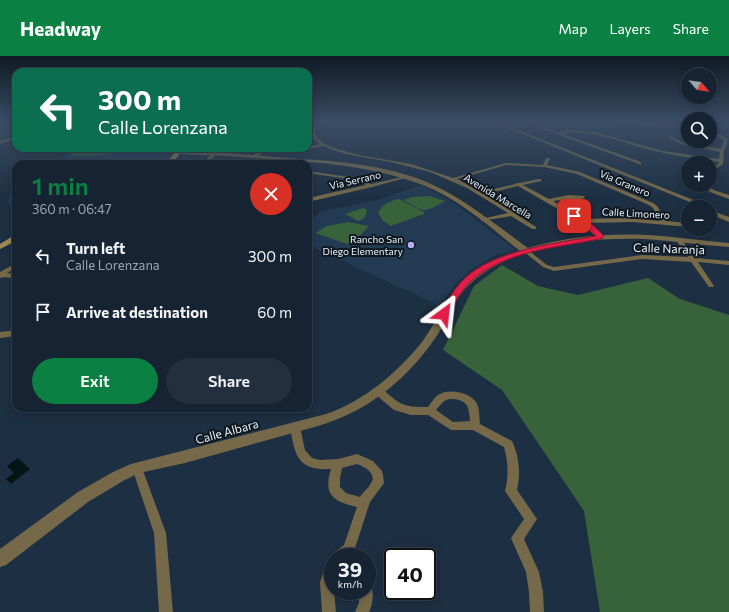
<!DOCTYPE html>
<html lang="en">
<head>
<meta charset="utf-8">
<style>
	body { margin:0; font-family:Commissioner,sans-serif; background:#232f3e; color:#f1f3f6; height:100vh; display:flex; flex-direction:column; font-size:15px; white-space:nowrap }
	* { box-sizing:border-box; margin:0 }
	p { font-size:13px; color:#9ea4ac }
	.icon { flex:none; width:22px; height:22px; fill:none; stroke:currentColor; stroke-width:2; stroke-linecap:round; stroke-linejoin:round }
	.map { position:relative; flex:1; overflow:hidden }
	.side { position:absolute; left:12px; top:104px; width:300px; height:252px; display:flex; flex-direction:column; background:#162332; border-radius:12px; box-shadow:0 2px 10px #0003,0 0 0 1px #35404d }
	.side>* { flex:none }
	.guide { position:absolute; left:12px; top:12px; width:300px; height:84px; border-radius:12px; box-shadow:0 2px 10px #0003,0 0 0 1px #35404d; background:#0b6e4f; color:#fff; overflow:hidden }
	.needle { width:26px; rotate:118deg }
	.tools { position:absolute; left:681px; top:12px; display:grid; gap:8px }
	.tools a { display:grid; place-items:center; width:36px; height:36px; border-radius:50%; background:#162332; box-shadow:0 2px 10px #0003,0 0 0 1px #35404d; font-size:20px }
	.speed { position:absolute; left:324px; top:492px; display:flex; gap:8px; font-size:20px; font-weight:700; text-align:center }
	.speed>* { display:grid; place-content:center; width:52px; height:52px; border-radius:50%; background:#162332; box-shadow:0 2px 10px #0003,0 0 0 1px #35404d; line-height:1 }
	.speed small { font-size:10px; font-weight:400 }
	.speed .limit { border:2px solid #111; border-radius:6px; background:#fff; color:#111 }
	.pin { position:absolute; display:grid; place-items:center; width:34px; height:34px; color:#fff; margin:-17px; border-radius:8px; box-shadow:0 2px 6px #0006 }
	.me { position:absolute; width:44px; margin:-22px; rotate:30deg; stroke-linejoin:round; filter:drop-shadow(0 0 3px #0008) }
	.turn { display:flex; align-items:center; gap:14px; height:84px; padding:0 20px; font-size:18px }
	.turn .icon { width:52px; height:52px; stroke-width:2.5 }
	.turn b { display:block; font-size:28px; line-height:34px }
	.round { display:grid; place-items:center; flex:none; width:42px; height:42px; border-radius:21px; background:#232f3e }
	.summary { display:flex; align-items:center; justify-content:space-between; height:68px; padding:0 20px }
	h1 { font-size:24px; font-weight:600; line-height:30px; color:#0b8043 }
	.button { display:flex; gap:8px; margin-top:auto; padding:8px 20px }
	.button a { flex:1; height:46px; border-radius:24px; background:#0b8043; color:#fff; font-size:16px; font-weight:600; line-height:46px; text-align:center }
	.button a+a { background:#232f3e; color:#f1f3f6 }
	ul { padding:0; list-style:none }
	li { display:flex; align-items:center; gap:12px; height:56px; padding:0 20px }
	li div { flex:1 }
	li b { display:block; font-size:15px }
	li em { font-style:normal }
	header { display:flex; align-items:center; gap:24px; box-sizing:border-box; height:56px; padding:0 20px; background:#0b8043; color:#fff }
	header strong { font-size:19px }
	nav { display:flex; gap:22px; margin-inline-start:auto; font-size:14px }
	.map>svg:first-child { display:block }
	.built { fill:#223a52 }
	.green { fill:#38623a }
	.water { fill:#051516 }
	.lines { fill:none; stroke-linecap:round; stroke-linejoin:round }
	.minor { fill:#756949; fill-rule:evenodd }
	.tertiary { fill:#756949; fill-rule:evenodd }
	.secondary { fill:#9c8a56; fill-rule:evenodd }
	.route { fill:#e11d48; stroke:#92132f }
	.poi-dot { fill:#b7abf8; stroke:#0f171f; stroke-width:1.5 }
	.labels { text-anchor:middle; stroke-width:4; stroke-linejoin:round; paint-order:stroke }
	.far-street-label { font-size:10px; fill:#e9f3fd; stroke:#0f171f }
	.far-poi-label { font-size:10px; fill:#e9f3fd; stroke:#0f171f; text-anchor:end }
	.street-label { font-size:12px; fill:#e9f3fd; stroke:#0f171f }
</style>
</head>
<body>
<header>
<strong>Headway</strong>
<nav><a>Map</a><a>Layers</a><a>Share</a></nav>
</header>
<div class="map">
<svg width="729" height="556" viewBox="0 0 729 556">
	<rect width="100%" height="100%" fill="#1d2f42"/>
	<g class="built">
		<polygon points="0,66 16,66 16,79 0,85"/>
		<polygon points="79,92 176,92 163,108 51,108"/>
		<polygon points="15,120 16,120 16,151 7,149"/>
		<polygon points="422,129 453,146 516,194 494,200 471,214 455,228 440,250 319,194 308,187 308,171 314,161 322,155 377,144"/>
	</g>
	<g class="green">
		<path d="M 82,92 L 124,92 C 107,102 87,100 69,100 Z"/>
		<path d="M 429,140 L 445,145 C 422,158 426,156 403,144 L 412,141 Z"/>
		<path d="M 399,143 L 424,156 L 424,158 L 391,170 L 383,165 L 378,157 C 382,148 390,145 399,143 Z"/>
		<polygon points="363,152 366,153 367,157 363,163 358,165 345,158"/>
		<polygon points="348,166 369,170 353,187 347,188 315,177 327,170"/>
		<polygon points="502,209 538,230 578,239 648,222 680,243 729,259 729,556 600,556 584,455 502,334 443,294 474,230"/>
	</g>
	<polygon class="water" points="18,402 30,413 11,428 6,423 14,417 7,410"/>
	<g class="lines">
		<g class="minor">
			<path d="M 322,66 L 326,66 L 315,75 L 317,82 L 324,88 L 334,92 L 359,99 L 411,108 L 453,122 L 506,107 L 543,109 L 546,102 L 550,102 L 547,109 L 580,116 L 653,147 L 657,150 L 666,165 L 688,167 L 688,171 L 633,166 L 587,167 L 603,180 L 603,182 L 601,183 L 570,160 L 518,130 L 485,138 L 536,171 L 536,173 L 532,173 L 511,160 L 481,165 L 481,163 L 508,157 L 467,132 L 430,116 L 391,106 L 345,98 L 323,90 L 304,94 L 304,92 L 320,88 L 313,82 L 311,75 ZM 506,109 L 544,111 L 577,118 L 649,149 L 653,152 L 660,165 L 633,162 L 583,163 L 553,145 L 568,143 L 582,143 L 585,141 L 584,140 L 568,139 L 549,143 L 523,129 L 541,125 L 541,123 L 539,123 L 519,127 L 517,127 L 515,128 L 481,136 L 457,123 Z"/>
			<polygon points="515,66 521,66 498,71 496,70"/>
			<path d="M 524,66 L 528,66 L 558,76 L 571,74 L 595,76 L 663,95 L 719,103 L 720,96 L 681,88 L 668,81 L 670,80 L 683,86 L 721,93 L 724,84 L 710,77 L 710,67 L 715,71 L 710,75 L 721,79 L 728,84 L 724,95 L 723,108 L 710,117 L 710,114 L 719,107 L 719,106 C 698,103 676,100 655,95 C 624,88 595,73 563,78 L 641,106 L 641,108 L 639,108 Z"/>
			<polygon points="595,66 688,70 688,72 597,67"/>
			<polygon points="220,92 225,92 205,108 200,108"/>
			<polygon points="262,92 266,92 257,102 253,102 253,100"/>
			<polygon points="308,115 356,122 371,128 407,120 409,121 372,131 308,146 308,142 366,129 355,124 308,117"/>
			<polygon points="702,129 707,129 714,134 729,139 729,143 710,136"/>
			<polygon points="679,182 681,183 695,202 729,205 729,209 698,206 714,230 713,231 709,231 691,206 642,203 554,215 543,211 523,195 526,193 528,194 547,209 554,211 642,199 688,201 676,184"/>
			<polygon points="16,207 16,212 7,217 16,218 16,222 0,221 0,216"/>
			<polygon points="16,274 16,280 0,282 0,276"/>
			<path d="M 379,332 L 382,333 C 401,349 402,351 428,351 C 431,347 434,342 438,339 C 448,332 469,336 476,346 C 480,353 479,360 480,368 L 512,385 C 519,400 521,417 517,434 L 537,463 L 524,483 L 539,516 L 543,536 L 544,556 L 530,556 L 529,536 L 526,516 L 511,482 L 524,463 L 505,435 C 509,419 508,406 504,391 L 473,374 L 451,374 L 428,359 L 411,359 L 394,354 L 376,339 L 374,336 L 376,333 ZM 449,343 C 466,343 469,348 470,365 L 453,366 L 436,354 L 444,345 Z"/>
			<path d="M 295,367 L 299,368 L 300,371 L 305,394 L 312,402 L 320,404 L 338,403 L 357,398 L 373,405 L 382,415 L 383,419 L 384,427 L 370,446 L 355,492 L 359,501 L 333,501 L 333,535 L 334,535 L 336,556 L 322,556 L 320,526 L 328,503 L 332,502 L 334,497 L 344,489 L 357,451 C 333,445 323,439 331,413 C 297,415 295,399 290,371 L 291,368 ZM 357,408 C 363,410 376,417 372,425 C 370,431 363,436 360,441 L 346,437 L 340,431 L 340,422 L 342,412 Z"/>
			<polygon points="137,407 141,409 142,412 166,477 173,556 159,556 154,477 132,412 133,409"/>
			<path d="M 367,529 L 371,530 C 374,539 373,547 369,556 L 355,556 L 359,547 L 359,535 L 367,535 Z"/>
		</g>
		<g class="tertiary">
			<polygon points="493,66 498,66 711,151 710,152 710,151 702,151"/>
			<polygon points="16,80 16,83 0,88 0,85"/>
			<path d="M 179,94 C 216,96 252,99 288,102 C 335,105 385,108 429,127 C 465,143 496,169 528,192 C 566,181 606,177 646,179 C 674,180 701,185 729,187 L 729,191 C 701,189 673,185 645,183 C 589,181 503,189 464,234 C 453,247 447,264 438,278 C 409,322 369,355 318,370 L 185,407 L 139,417 L 123,425 L 88,446 L 6,509 L 0,511 L 0,493 L 78,436 L 113,416 L 131,408 L 326,358 C 364,345 397,317 422,286 C 432,272 440,257 449,242 C 465,217 492,203 520,195 C 490,171 459,143 423,129 C 360,105 291,105 226,100 C 210,99 193,100 177,97 L 176,96 Z"/>
			<polygon points="710,154 729,161 729,166 710,158"/>
			<polygon points="0,216 4,217 5,219 4,221 0,222"/>
		</g>
		<g class="secondary">
			<polygon points="178,92 184,92 172,108 166,108"/>
			<polygon points="13,180 16,180 16,185 0,193 0,188"/>
		</g>
	</g>
	<linearGradient id="sky" x2="0" y2="1"><stop stop-color="#101a24"/><stop offset="0.46" stop-color="#3a4d65"/><stop offset="1" stop-color="#3a4d65" stop-opacity="0"/></linearGradient>
	<rect width="729" height="143" fill="url(#sky)"/>
	<path class="route" d="M 572,158 C 583,158 596,172 603,179 L 603,182 C 560,192 507,193 471,225 C 461,234 455,248 447,260 L 441,260 L 440,258 C 447,245 454,233 464,223 C 493,194 558,187 596,180 L 572,161 Z"/>
	<circle class="poi-dot" cx="411" cy="189" r="4"/>
	<g class="labels">
		<g class="far-street-label">
			<text transform="translate(355 124) rotate(-13)" y="4">Via Serrano</text>
			<text transform="translate(625 127) rotate(23)" y="4">Via Granero</text>
			<text transform="translate(498 140) rotate(31)" y="4">Avenida Marcella</text>
			<text transform="translate(636 157) rotate(3)" y="4">Calle Limonero</text>
		</g>
		<g class="far-poi-label">
			<text x="403" y="187">Rancho San<tspan x="403" dy="12">Diego Elementary</tspan></text>
		</g>
		<g class="street-label">
			<text transform="translate(669 193) rotate(2)" y="4">Calle Naranja</text>
			<text transform="translate(227 376) rotate(-15)" y="4">Calle Albara</text>
		</g>
	</g>
</svg>
<div class="tools">
<a><svg class="needle" viewBox="-14 -14 28 28"><path d="M0-13l5 13h-10z" fill="#e53935"/><path d="M0 13l5-13h-10z" fill="#9ea4ac"/></svg></a>
<a><svg class="icon" aria-label="search" viewBox="0 0 24 24"><circle cx="10" cy="10" r="6"/><path d="M15 15l6 6"/></svg></a>
<a>+</a>
<a>−</a>
</div>
<div class="speed"><div>39<small>km/h</small></div><div class="limit">40</div></div>
<div class="pin" style="left:574px;top:160px;background:#d93025"><svg class="icon" aria-label="arrive" viewBox="0 0 24 24"><path d="M6 21V4h12l-3 4 3 4H6"/></svg></div>
<svg class="me" style="left:444px;top:258px" viewBox="-20 -20 40 40"><path d="M0-17L14 15 0 8-14 15z" fill="#e11d48" stroke="#fff" stroke-width="4"/></svg>
<div class="guide">
<div class="turn"><svg class="icon" aria-label="left" viewBox="0 0 24 24"><path d="M17 20v-9H6M10 6l-5 5 5 5"/></svg><div><b>300 m</b>Calle Lorenzana</div></div>
</div>
<section class="side">
<div class="summary"><div><h1>1 min</h1><p>360 m · 06:47</p></div><a class="round" style="background:#d93025;color:#fff"><svg class="icon" aria-label="close" viewBox="0 0 24 24"><path d="M6 6l12 12M18 6L6 18"/></svg></a></div>
<ul>
<li><svg class="icon" aria-label="left" viewBox="0 0 24 24"><path d="M17 20v-9H6M10 6l-5 5 5 5"/></svg><div><b>Turn left</b><p>Calle Lorenzana</p></div><em>300 m</em></li>
<li><svg class="icon" aria-label="arrive" viewBox="0 0 24 24"><path d="M6 21V4h12l-3 4 3 4H6"/></svg><div><b>Arrive at destination</b></div><em>60 m</em></li>
</ul>
<div class="button"><a>Exit</a><a>Share</a></div>
</section>
</div>
</body>
</html>
